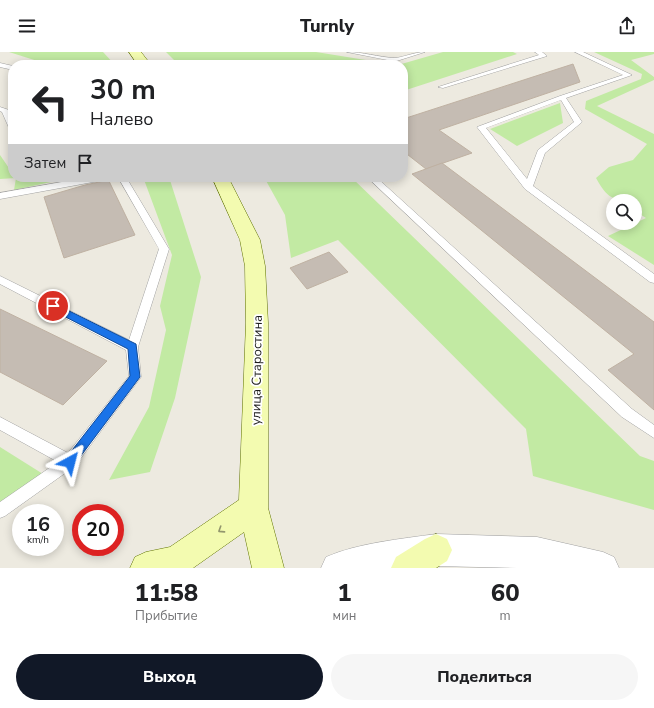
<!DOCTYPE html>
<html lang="ru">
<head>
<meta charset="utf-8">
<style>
	body { margin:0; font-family:"Nunito Sans",sans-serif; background:#f6f6f6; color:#202124; height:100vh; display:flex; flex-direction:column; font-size:15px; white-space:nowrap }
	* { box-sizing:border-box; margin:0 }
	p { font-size:13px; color:#757577 }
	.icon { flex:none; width:22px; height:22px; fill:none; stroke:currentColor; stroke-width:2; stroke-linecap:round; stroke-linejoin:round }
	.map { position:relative; height:516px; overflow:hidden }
	.drawer { display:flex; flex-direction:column; background:#fff; flex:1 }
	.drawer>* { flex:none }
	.top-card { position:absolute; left:8px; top:8px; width:400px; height:122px; border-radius:16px; box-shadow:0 2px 10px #0003; background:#fff; color:#202124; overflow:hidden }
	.controls { position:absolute; left:606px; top:142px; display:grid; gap:8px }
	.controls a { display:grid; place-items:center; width:36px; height:36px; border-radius:50%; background:#fff; box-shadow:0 2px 10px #0003; font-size:20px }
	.speed { position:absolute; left:12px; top:452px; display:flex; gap:8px; font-size:20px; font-weight:700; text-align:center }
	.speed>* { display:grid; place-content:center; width:52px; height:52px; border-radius:50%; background:#fff; box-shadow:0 2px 10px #0003; line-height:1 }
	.speed small { font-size:10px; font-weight:400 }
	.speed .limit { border:6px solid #d22; background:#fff; color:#111 }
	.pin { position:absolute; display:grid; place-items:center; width:34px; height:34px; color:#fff; margin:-17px; border:2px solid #fff; border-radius:50%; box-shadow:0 1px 4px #0007 }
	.me { position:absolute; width:44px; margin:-22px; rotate:38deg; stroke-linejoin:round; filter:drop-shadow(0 0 3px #0008) }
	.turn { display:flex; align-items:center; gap:14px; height:84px; padding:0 16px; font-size:18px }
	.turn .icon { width:52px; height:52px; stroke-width:2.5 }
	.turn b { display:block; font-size:28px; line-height:34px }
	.then { display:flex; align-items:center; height:38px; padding:0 16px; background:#0003; gap:8px; font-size:15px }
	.eta { display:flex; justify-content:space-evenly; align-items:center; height:68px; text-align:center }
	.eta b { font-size:24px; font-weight:800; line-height:28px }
	.button { display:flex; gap:8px; margin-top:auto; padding:8px 16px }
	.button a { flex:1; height:46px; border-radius:24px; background:#111827; color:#fff; font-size:16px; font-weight:800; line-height:46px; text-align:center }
	.button a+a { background:#f6f6f6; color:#202124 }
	header { display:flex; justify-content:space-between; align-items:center; height:52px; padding:0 16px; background:#fff; font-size:18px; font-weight:800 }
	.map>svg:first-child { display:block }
	.grass { fill:#c2eaa3 }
	.building { fill:#c5bcb3; stroke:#bfb1a2 }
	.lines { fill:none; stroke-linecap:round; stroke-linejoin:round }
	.service-casing { stroke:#a2a2a2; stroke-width:1 }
	.tertiary-casing { stroke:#a2a2a2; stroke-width:1 }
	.secondary-casing { stroke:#607301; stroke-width:1 }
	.service { fill:#fff; fill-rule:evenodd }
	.tertiary { fill:#fff; fill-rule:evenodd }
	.secondary { fill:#f3fbb0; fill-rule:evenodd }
	.oneway { stroke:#92966d }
	.route { fill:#1a73e8; stroke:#114b97 }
	.labels { text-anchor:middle; stroke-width:3.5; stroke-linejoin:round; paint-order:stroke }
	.street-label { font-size:13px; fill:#1b1b1b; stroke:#fff }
</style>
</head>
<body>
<header><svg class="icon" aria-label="menu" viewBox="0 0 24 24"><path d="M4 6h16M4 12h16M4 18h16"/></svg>Turnly<svg class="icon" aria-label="share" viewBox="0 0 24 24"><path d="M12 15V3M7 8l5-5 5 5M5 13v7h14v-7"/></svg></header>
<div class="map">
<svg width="654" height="516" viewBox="0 0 654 516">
	<rect width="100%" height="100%" fill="#edeae0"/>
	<g class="grass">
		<polygon points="9,0 103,0 115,13 50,13"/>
		<polygon points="166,0 316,0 372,9 352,13 179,13"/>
		<polygon points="443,0 513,0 517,2 403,39 403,13 398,13"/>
		<path d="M 594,0 L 654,0 L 654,2 L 631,8 L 654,25 L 654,28 L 597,54 L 654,82 L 654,213 L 608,184 L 646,166 L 635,159 L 635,149 C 613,149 607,146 596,126 L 609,115 L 633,108 L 647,92 L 585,57 L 586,49 L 641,27 L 642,22 Z"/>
		<polygon points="560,51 563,71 517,94 490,77"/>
		<polygon points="0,103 13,122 13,125 74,125 14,138 16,126 0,127"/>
		<polygon points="143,125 169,125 201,225 175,346 150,420 109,428 149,355 166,278 160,254 172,203"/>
		<polygon points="264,125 351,125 640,404 654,409 654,458 533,424 526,377 338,188 291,206 285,163"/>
		<polygon points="0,395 43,422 0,452"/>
	</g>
	<g class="building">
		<polygon points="573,12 580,30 439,78 472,101 426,117 403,99 403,67"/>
		<polygon points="442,111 654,270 654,358 608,318 634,302 412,122"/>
		<polygon points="108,127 135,183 64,206 44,145 85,133 104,129"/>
		<polygon points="329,200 348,220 307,237 290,216"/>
		<polygon points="0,257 107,309 63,353 0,320"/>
	</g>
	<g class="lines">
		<defs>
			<g id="service">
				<path d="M 347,0 C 363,0 378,5 394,6 C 402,6 414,0 425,0 L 384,13 L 373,13 L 387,8 Z"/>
				<polygon points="535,0 542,0 547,4 443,36 438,35 539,3"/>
				<path d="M 575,0 L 583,0 L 632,23 L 566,46 L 582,70 L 545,101 L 533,134 L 654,222 L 654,231 L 650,230 L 525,137 L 477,75 L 560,44 L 623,23 ZM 561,48 L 574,70 L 538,98 L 527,127 L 486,76 Z"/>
				<polygon points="0,11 13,14 13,18 0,15"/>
				<polygon points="0,55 9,58 13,68 13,78 9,76 2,60 0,59"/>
				<polygon points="90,125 108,125 104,128 0,147 0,141"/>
				<polygon points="118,125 126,125 169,197 138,295 141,325 75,414 5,464 0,466 0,450 58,410 0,378 0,365 68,401 129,324 126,298 0,232 0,224 129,288 159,197"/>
				<polygon points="367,125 376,125 632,357 654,373 654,386 622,365"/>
			</g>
			<path id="tertiary" d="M 436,482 L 537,485 L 603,500 L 614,505 L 619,516 L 517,516 L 436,514 L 418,516 L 321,516 L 326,505 C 358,491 401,487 436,482 Z"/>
			<g id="secondary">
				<polygon points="129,0 141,0 151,13 138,13"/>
				<polygon points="212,125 228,125 260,188 265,214 268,271 268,456 284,516 252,516 244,480 193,516 130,516 135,505 146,500 170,495 239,448 246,271 245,214 240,188"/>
				<polygon points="436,482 447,487 452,498 447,509 436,516 391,516 396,505 425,487"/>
			</g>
		</defs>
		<use href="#service" class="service-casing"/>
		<use href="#tertiary" class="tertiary-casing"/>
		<use href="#secondary" class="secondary-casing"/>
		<use href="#service" class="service"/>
		<use href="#tertiary" class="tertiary"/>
		<use href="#secondary" class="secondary"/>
	</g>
	<defs><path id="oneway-chevron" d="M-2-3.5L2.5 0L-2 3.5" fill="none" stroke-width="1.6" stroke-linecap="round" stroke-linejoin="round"/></defs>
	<use class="oneway" href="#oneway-chevron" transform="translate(221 478) rotate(147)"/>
	<polygon class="route" points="53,251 136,292 140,325 74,413 70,415 66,413 64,410 66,406 130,324 128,297 50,257 48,254 50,252"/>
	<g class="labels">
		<g class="street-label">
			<text transform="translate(256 318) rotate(-89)" y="5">улица Старостина</text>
		</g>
	</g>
</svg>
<div class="controls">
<a><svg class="icon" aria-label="search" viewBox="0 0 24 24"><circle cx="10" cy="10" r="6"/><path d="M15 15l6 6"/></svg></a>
</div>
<div class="speed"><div>16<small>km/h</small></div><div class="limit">20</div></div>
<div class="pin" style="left:53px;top:254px;background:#d93025"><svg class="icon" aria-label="arrive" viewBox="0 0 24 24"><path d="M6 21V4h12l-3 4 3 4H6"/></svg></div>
<svg class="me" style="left:70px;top:410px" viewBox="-20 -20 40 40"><path d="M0-17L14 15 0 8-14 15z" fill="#1a73e8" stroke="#fff" stroke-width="4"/></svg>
<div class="top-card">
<div class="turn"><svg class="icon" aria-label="left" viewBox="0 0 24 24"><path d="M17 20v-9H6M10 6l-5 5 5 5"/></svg><div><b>30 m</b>Налево</div></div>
<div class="then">Затем<svg class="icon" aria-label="arrive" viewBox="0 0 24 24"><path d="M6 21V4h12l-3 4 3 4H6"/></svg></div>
</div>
</div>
<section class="drawer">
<div class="eta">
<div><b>11:58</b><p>Прибытие</p></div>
<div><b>1</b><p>мин</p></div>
<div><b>60</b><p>m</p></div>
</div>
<div class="button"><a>Выход</a><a>Поделиться</a></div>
</section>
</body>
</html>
